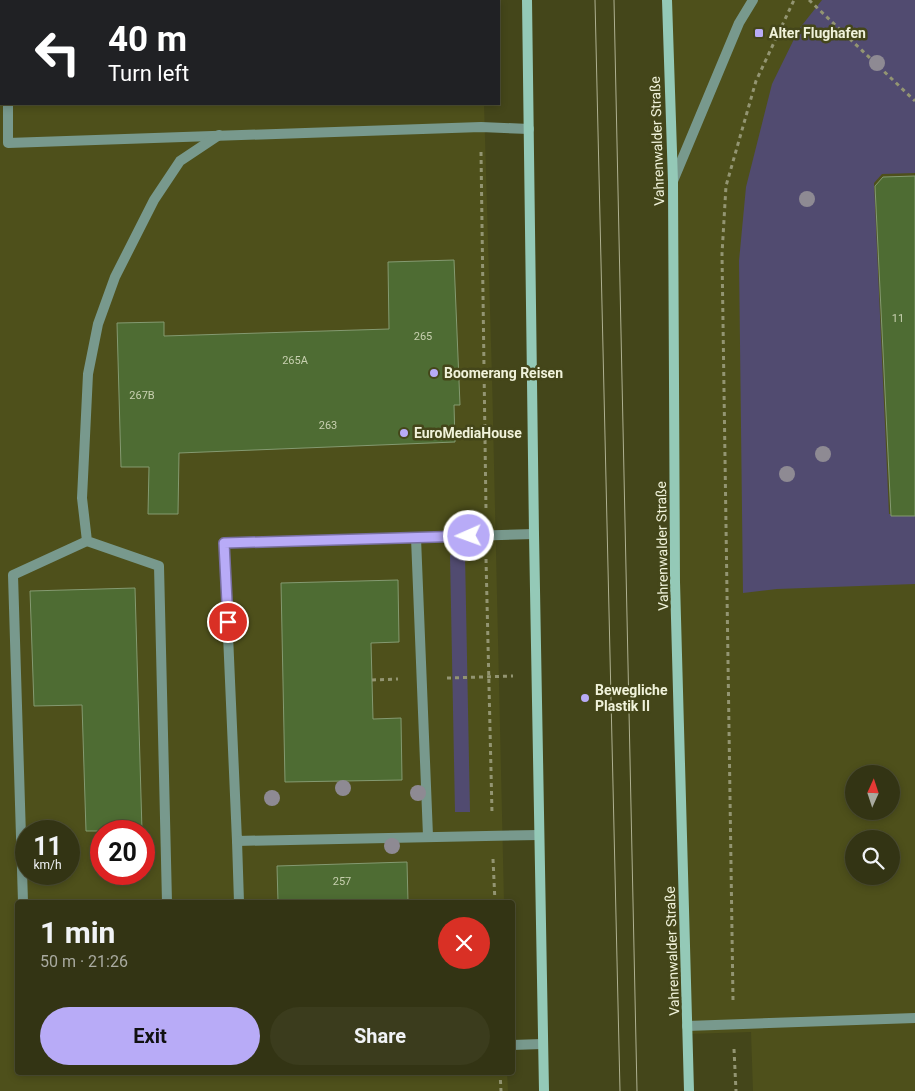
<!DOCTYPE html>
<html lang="en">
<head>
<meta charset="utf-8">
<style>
	body { margin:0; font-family:Roboto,sans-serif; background:#3b3c1d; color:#f1f3f6; height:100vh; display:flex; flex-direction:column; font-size:19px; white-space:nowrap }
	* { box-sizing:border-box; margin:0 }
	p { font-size:16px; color:#a9aaa0 }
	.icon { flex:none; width:28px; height:28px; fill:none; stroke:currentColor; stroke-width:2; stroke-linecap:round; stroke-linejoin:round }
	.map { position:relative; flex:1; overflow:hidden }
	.drawer { position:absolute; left:15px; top:900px; width:500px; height:175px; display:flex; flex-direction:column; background:#333414; border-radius:5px; box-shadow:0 2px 8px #0003,0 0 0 1px #4e4f34 }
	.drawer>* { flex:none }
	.guide { position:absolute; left:0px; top:0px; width:500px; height:105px; box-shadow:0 2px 8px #0003,0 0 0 1px #4e4f34; background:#202124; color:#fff; overflow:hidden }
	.needle { width:32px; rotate:3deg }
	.buttons { position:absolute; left:845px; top:765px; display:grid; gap:10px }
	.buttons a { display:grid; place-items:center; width:55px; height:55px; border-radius:50%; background:#333414; box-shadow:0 2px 8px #0003,0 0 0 1px #4e4f34; font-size:25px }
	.speed { position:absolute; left:15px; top:820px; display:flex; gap:10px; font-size:25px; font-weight:700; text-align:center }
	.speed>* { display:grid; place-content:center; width:65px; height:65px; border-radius:50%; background:#333414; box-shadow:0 2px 8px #0003,0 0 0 1px #4e4f34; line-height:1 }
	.speed small { font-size:12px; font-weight:400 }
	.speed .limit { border:8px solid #d22; background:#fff; color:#111 }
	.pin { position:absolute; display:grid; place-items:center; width:42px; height:42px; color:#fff; margin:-21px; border:2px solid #fff; border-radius:50%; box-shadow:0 1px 5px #0007 }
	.me { position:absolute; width:55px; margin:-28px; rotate:268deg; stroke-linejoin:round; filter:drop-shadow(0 0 4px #0008) }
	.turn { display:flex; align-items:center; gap:18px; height:105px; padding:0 25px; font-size:22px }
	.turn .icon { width:65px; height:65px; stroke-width:2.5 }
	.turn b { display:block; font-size:35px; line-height:42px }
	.round { display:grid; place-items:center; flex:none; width:52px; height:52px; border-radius:26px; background:#3b3c1d }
	.summary { display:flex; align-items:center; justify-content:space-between; height:85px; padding:0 25px }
	h1 { font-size:30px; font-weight:700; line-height:38px }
	.action { display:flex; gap:10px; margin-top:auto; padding:10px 25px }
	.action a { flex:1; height:58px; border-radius:30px; background:#b8abf7; color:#111; font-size:20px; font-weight:700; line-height:58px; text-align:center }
	.action a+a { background:#3b3c1d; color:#f1f3f6 }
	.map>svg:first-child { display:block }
	.built { fill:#4e501b; fill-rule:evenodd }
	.green { fill:#514b70 }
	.building { fill:#4e6c33; stroke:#849a71 }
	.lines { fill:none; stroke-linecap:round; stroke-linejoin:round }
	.path { stroke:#939572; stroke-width:3; stroke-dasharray:4 4; stroke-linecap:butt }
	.service { stroke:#78998d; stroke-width:10 }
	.minor { stroke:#78998d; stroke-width:10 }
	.secondary { stroke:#94c9b7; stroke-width:10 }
	.tram { stroke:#aeb090; stroke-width:1 }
	.tree { fill:#8e8a93 }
	.route-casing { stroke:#786fa1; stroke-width:12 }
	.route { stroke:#b8abf7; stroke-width:9 }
	.poi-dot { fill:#b8abf7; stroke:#44461a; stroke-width:2 }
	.labels { text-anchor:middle; stroke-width:5; stroke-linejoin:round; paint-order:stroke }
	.number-label { font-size:11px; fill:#c8d0b0 }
	.poi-label { font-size:14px; font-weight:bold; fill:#f0f2da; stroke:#44461a; text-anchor:start }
	.street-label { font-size:14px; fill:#f0f2da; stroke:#44461a }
</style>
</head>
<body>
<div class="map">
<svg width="915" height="1091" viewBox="0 0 915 1091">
	<rect width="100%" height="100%" fill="#44461a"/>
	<g class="built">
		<path d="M 0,0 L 481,0 L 1,1 L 1,104 L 484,104 L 492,377 L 504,902 L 18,902 L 18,1072 L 507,1072 L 508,1091 L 0,1091 ZM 26,831 L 69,831 L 69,874 L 26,874 ZM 101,831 L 144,831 L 144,874 L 101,874 Z"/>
		<path d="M 667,0 L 915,0 L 915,1091 L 753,1091 L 751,1032 L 687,1034 ZM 854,774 L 891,774 L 891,811 L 854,811 ZM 854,839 L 891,839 L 891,876 L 854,876 Z"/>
	</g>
	<g class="green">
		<polygon points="822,0 915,0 915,173 882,174 874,183 889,514 915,514 915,584 777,589 743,593 739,261 746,187 772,84 799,29"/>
		<polygon points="465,554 470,812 455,812 450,555"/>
	</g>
	<g class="building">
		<polygon points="915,176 915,516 891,516 875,186 883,177"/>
		<polygon points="454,260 460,405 454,405 455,442 179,453 178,514 148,514 149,467 121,467 117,323 164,322 164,336 389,329 388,262"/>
		<polygon points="398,580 399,642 371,643 373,719 401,718 402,780 285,782 281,583"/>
		<polygon points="135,588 142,831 86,831 82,705 34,706 30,591"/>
		<polygon points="407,862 408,902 278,902 277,866"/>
	</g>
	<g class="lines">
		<g class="path">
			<polyline points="479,0 479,1"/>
			<polyline points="809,0 915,101"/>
			<polyline points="481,152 486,511"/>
			<polyline points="486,559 492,813"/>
			<polyline points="447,678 513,676"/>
			<polyline points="372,680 398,679"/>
			<polyline points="493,859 495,902"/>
			<polyline points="733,1000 722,254 726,186 756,81 794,0"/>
			<polyline points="734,1049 736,1091"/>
			<polyline points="500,1072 501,1091"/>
		</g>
		<g class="service">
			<polyline points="5,0 6,1"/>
			<polyline points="8,104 8,143 481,127 529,129"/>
			<polyline points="534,534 224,543 237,841 539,835"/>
			<polyline points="416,538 428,836"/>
			<polyline points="237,841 239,902"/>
			<polyline points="23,902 13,575 87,541"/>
			<polyline points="167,902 159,566 87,541 82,498 88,374 98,324 115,277 154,200 180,161 219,135"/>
			<polyline points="687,1026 915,1018"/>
			<polyline points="512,1045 542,1044"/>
		</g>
		<polyline class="minor" points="673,181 739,23 753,0"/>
		<g class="secondary">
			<polyline points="527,0 534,534 544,1091"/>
			<polyline points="667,0 673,182 675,582 689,1091"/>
		</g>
		<g class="tram">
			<polyline points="595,0 620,1091"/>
			<polyline points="614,0 637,1091"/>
		</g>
	</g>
	<g class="tree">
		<circle cx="877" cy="63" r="8"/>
		<circle cx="807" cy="199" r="8"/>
		<circle cx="823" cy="454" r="8"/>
		<circle cx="787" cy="474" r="8"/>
		<circle cx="343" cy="788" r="8"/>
		<circle cx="418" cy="793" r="8"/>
		<circle cx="272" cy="798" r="8"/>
		<circle cx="392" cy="846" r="8"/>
	</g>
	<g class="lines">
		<defs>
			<polyline id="route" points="228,622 224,543 469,536"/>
		</defs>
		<use href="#route" class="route-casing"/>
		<use href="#route" class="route"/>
	</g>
	<g class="poi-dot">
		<rect x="754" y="28" width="10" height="10" rx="2.5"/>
		<circle cx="434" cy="373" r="5"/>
		<circle cx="404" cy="433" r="5"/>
		<circle cx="585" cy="698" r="5"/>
	</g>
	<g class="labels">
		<g class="number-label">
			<text x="898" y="322">11</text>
			<text x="423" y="340">265</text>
			<text x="295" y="364">265A</text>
			<text x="142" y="399">267B</text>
			<text x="328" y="429">263</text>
			<text x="342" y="885">257</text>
		</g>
		<g class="poi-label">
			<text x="769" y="38">Alter Flughafen</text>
			<text x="444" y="378">Boomerang Reisen</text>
			<text x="414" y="438">EuroMediaHouse</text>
			<text x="595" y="695">Bewegliche<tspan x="595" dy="16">Plastik II</tspan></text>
		</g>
		<g class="street-label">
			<text transform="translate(657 141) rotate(-92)" y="5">Vahrenwalder Straße</text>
			<text transform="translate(662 546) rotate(-91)" y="5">Vahrenwalder Straße</text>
			<text transform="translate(672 951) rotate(-92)" y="5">Vahrenwalder Straße</text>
		</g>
	</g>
</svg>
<div class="buttons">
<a><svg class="needle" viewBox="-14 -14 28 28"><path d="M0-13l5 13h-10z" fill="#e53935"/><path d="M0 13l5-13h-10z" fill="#a9aaa0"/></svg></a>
<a><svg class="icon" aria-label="search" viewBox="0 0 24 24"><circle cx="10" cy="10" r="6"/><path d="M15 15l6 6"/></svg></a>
</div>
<div class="speed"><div>11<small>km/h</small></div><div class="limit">20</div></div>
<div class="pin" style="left:228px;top:622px;background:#d93025"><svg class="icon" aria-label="arrive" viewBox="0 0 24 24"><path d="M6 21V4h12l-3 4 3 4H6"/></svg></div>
<svg class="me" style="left:469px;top:536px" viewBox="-20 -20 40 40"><circle r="17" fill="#b8abf7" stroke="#fff" stroke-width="3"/><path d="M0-11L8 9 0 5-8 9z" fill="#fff"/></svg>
<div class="guide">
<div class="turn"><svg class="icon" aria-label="left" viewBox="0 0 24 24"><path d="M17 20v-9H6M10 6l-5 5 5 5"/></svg><div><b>40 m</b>Turn left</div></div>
</div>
<section class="drawer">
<div class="summary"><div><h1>1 min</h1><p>50 m · 21:26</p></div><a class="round" style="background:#d93025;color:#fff"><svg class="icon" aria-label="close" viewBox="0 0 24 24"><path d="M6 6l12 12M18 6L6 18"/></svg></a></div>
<div class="action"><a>Exit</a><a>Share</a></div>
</section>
</div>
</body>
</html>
